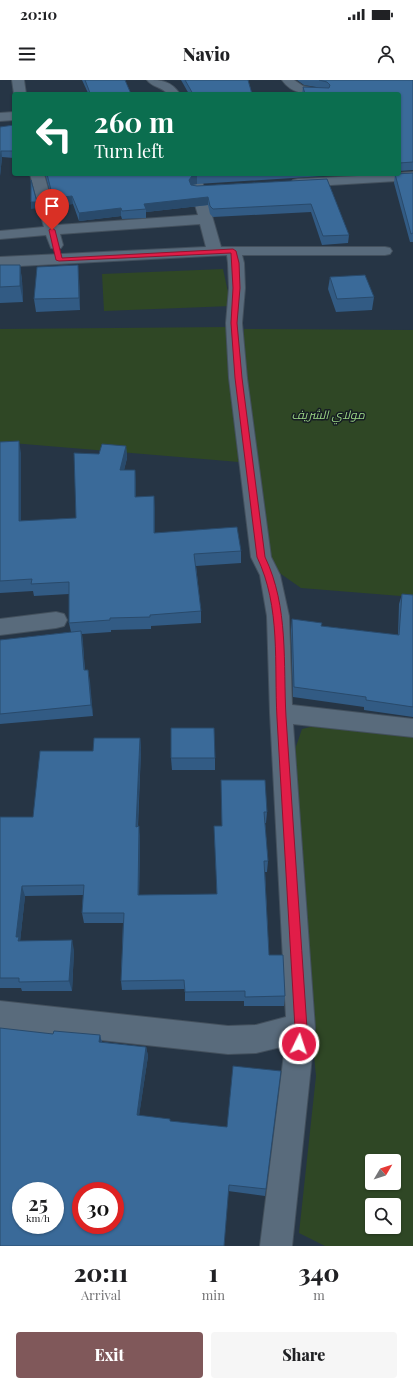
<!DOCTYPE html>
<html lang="en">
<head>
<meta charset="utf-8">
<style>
	body { margin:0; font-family:"Playfair Display",Cairo,serif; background:#f6f6f6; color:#202124; height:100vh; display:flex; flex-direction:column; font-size:15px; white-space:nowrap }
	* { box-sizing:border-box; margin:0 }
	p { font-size:13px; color:#757577 }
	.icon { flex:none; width:22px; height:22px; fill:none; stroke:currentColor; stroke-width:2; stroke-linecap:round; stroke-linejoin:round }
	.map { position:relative; height:1166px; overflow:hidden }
	.sheet { display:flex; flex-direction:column; background:#fff; flex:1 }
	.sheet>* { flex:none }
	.banner { position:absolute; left:12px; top:12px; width:389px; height:84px; border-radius:4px; box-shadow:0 1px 3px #0004; background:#0b6e4f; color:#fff; overflow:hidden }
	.needle { width:26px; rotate:51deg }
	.fabs { position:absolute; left:365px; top:1074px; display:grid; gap:8px }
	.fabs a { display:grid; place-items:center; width:36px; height:36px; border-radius:4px; background:#fff; box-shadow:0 1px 3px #0004; font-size:20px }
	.speed { position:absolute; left:12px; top:1102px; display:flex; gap:8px; font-size:20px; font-weight:700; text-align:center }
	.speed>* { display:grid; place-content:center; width:52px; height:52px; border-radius:50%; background:#fff; box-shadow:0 1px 3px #0004; line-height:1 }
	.speed small { font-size:10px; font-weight:400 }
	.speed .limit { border:6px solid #d22; background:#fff; color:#111 }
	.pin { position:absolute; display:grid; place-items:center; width:34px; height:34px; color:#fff; margin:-41px -17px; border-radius:50% 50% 50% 0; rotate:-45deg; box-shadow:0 0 4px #0007 }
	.pin .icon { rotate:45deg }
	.me { position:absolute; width:44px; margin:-22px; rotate:4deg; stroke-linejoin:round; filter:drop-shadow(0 0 3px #0008) }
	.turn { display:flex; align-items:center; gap:14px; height:84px; padding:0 16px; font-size:18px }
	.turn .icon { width:52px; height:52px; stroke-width:2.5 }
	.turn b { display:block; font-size:28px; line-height:34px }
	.eta { display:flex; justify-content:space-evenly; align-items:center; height:68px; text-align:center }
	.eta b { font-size:24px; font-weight:800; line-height:28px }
	.button { display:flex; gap:8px; margin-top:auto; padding:8px 16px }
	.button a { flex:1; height:46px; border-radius:4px; background:#80585a; color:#fff; font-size:16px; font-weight:800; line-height:46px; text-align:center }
	.button a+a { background:#f6f6f6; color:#202124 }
	.status { display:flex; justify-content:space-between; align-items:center; height:28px; padding:0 20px; background:#fff; direction:ltr }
	.status svg { height:11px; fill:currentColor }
	header { display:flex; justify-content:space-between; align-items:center; height:52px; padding:0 16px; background:#fff; font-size:18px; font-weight:800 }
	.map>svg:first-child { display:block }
	.green { fill:#2f4725; fill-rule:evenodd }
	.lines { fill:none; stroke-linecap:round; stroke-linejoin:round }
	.street-casing { stroke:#43505d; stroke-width:2 }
	.street { fill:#596b7c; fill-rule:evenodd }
	.wall { fill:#325b84 }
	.shaded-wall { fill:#294a6b }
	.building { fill:#3a6a99; stroke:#294a6b; fill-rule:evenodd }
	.route { fill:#e11d48; stroke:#92132f }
	.labels { text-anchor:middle; stroke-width:3; stroke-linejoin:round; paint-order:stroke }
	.park-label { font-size:12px; font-style:italic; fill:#99d284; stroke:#151c23 }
</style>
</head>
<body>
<div class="status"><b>20:10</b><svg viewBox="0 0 49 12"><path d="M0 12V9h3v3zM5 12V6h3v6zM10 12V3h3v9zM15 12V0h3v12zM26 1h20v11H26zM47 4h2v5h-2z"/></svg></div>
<header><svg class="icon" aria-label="menu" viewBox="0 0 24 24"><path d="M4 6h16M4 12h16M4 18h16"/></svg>Navio<svg class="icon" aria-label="person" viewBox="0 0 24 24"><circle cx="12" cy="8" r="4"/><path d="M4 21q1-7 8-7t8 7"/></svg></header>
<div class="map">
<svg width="413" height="1166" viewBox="0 0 413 1166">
	<rect width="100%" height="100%" fill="#263545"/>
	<g class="green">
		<polygon points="223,189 231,226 104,231 102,194"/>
		<polygon points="229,247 240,323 244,249 413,250 413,517 301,508 281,494 268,477 240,330 239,382 0,362 0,249"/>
		<path d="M 327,643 L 413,657 L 413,1166 L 325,1166 L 299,1153 L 316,996 L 295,773 L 289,687 L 302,649 ZM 372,1081 L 394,1081 L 394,1103 L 372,1103 ZM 372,1125 L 394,1125 L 394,1147 L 372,1147 Z"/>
	</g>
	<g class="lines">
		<defs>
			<g id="street">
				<polygon points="12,0 24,0 26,14 14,14"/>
				<path d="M 147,0 C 162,0 171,1 180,14 L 168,14 C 162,7 152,7 147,0 Z"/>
				<path d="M 282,0 L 294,0 L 303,6 L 326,11 L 328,14 C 310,14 293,16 282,0 Z"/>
				<polygon points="14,32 14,40 0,41 0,33"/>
				<polygon points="413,92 413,100 298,107 293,106 291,103 293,100 298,99 399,94 399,93"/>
				<polygon points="30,94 44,94 58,145 198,135 186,94 200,94 221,167 385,167 390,168 392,171 390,174 385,175 242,175 244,183 245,208 242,243 247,298 271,477 280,495 289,536 292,625 413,639 413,657 293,644 315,948 292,1166 260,1166 285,966 256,973 228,974 0,949 0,921 228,946 256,945 286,937 270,633 267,536 260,495 251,477 229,298 226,243 229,208 228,183 227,175 0,187 0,177 206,167 200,144 60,154 63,165 61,168 56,169 51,168 46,155 0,159 0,151 44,147"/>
				<polygon points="56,532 64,534 67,540 64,546 56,548 0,555 0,539"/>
			</g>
		</defs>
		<use href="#street" class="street-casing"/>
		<use href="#street" class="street"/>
	</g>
	<g class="wall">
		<polygon points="82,0 125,0 131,14 88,13"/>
		<polygon points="181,0 248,0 252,14 189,14"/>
		<polygon points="297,0 413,0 413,90 399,91 399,14 302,14 303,7 316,7 304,5"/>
		<polygon points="14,45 14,78 2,77 0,96 0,47"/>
		<polygon points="413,93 413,163 413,162 410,162 394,103 395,94"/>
		<polygon points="45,94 355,94 197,104 191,105 197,106 327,99 349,155 348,163 322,165 311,132 213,137 210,134 208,125 146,132 146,138 122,139 121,136 79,141 73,124 54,126"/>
		<polygon points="0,185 20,185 22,201 23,222 0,223"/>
		<polygon points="79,197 80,230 36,232 34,219"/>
		<polygon points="330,197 374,217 372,230 336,232 328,209"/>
		<polygon points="0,362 21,373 21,441 76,438 99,374 126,366 127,378 124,390 135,390 136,417 155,428 155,453 241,471 241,483 196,486 201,531 201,543 151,546 151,549 111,550 111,552 82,554 85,590 88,590 93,636 0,644 0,560 71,552 69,543 69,514 34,516 33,511 0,513"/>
		<polygon points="402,514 413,515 413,637 364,630 364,627 293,617 291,550 292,539 321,546 398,555 399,524"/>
		<polygon points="140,658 141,670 138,747 140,758 139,815 217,814 214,746 222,746 221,700 267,732 266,743 265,743 268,781 267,792 265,792 269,875 285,916 284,926 244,926 244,921 185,921 185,909 122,910 121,901 123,843 84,843 82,833 83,815 25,816 20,861 74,870 72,911 22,911 21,908 0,908 0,737 33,737 93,671"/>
		<polygon points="171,678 215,678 215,690 172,690"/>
		<polygon points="53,954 100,955 102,962 146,967 148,976 139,1035 170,1041 266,1109 265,1116 228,1111 224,1166"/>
	</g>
	<g class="shaded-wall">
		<polygon points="1,71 2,77 0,96 0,81"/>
		<polygon points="197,95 197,104 192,105 189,108 189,100 192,96"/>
		<polygon points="72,116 73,124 54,126 53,118"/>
		<polygon points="208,117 208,125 146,132 146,129 144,124"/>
		<polygon points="31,122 37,122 38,128 31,129"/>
		<polygon points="121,128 121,136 79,141 79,133"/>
		<polygon points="20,185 22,201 23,222 20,206"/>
		<polygon points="78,185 79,197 80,230 79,218"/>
		<polygon points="19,361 21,373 21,453 19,441"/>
		<polygon points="126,366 127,378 121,402 120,390"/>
		<polygon points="135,390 136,402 136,429 135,417"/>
		<polygon points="154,416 155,428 155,465 154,453"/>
		<polygon points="81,551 83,561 85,601 84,590"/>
		<polygon points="88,590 90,601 93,636 91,625"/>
		<polygon points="140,658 141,670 137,758 136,747"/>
		<polygon points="139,746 140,758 139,825 138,815"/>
		<polygon points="22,806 25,816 20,862 22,867 16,857"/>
		<polygon points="72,860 74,870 72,911 69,901"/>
		<polygon points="100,955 102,964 99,962"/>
		<polygon points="146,967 148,976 138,1043 137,1035"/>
	</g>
	<g class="building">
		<polygon points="85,0 125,0 131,14 86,14 86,13 90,13"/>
		<polygon points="185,0 248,0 252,14 193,14"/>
		<polygon points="319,0 413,0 413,82 399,83 399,14 305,14 303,7 329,8 330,5 327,2"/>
		<polygon points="14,45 14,71 1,71 0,81 0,47"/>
		<polygon points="413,93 413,153 411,154 395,94"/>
		<polygon points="47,94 219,94 197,95 192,96 189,100 191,105 197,106 327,99 349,155 323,156 311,124 213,129 210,126 208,117 144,124 146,129 122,131 121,128 79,133 72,116 53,118"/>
		<polygon points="31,100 37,122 31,122"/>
		<polygon points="0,185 20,185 20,206 0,207"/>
		<polygon points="78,185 79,218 34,219 37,187"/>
		<polygon points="365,195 374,217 337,219 330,197"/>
		<polygon points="19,361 19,441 76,438 74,373 99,374 102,364 126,366 120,390 135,390 135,417 154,416 154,453 237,447 241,471 194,474 201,531 150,535 150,537 110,538 110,540 69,543 69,502 31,504 32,499 0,501 0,362"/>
		<polygon points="402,514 413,515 413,627 366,620 366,617 294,607 292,539 322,543 321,546 399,555"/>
		<polygon points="81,551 84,590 88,590 91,625 0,634 0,560"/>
		<polygon points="171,648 214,648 215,678 171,678"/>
		<polygon points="94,658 140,658 136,747 139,746 138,815 217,814 214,746 222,746 221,700 265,700 267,732 264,732 268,781 264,781 269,875 283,875 285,916 245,917 245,911 185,912 184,900 121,901 124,833 82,833 84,805 22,806 16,857 19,857 18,861 72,860 69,901 19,902 19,898 0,898 0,737 33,737 40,671 93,671"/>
		<path d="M 0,948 L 53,954 L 54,951 L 100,955 L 99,962 L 146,967 L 137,1035 L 170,1039 L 170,1041 L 227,1047 L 233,986 L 281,991 L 266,1109 L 229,1105 L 224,1166 L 0,1166 ZM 21,1111 L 55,1111 L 55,1145 L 21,1145 ZM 81,1111 L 115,1111 L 115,1145 L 81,1145 Z"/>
	</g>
	<path class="route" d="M 52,148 L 55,150 L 62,178 L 233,169 L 236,171 L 239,183 L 240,208 L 237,243 L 242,298 L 265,477 C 289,527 283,584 286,637 C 293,741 300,845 307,948 L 303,968 L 299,970 L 295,968 L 293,964 L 295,948 C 289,845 283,741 277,638 C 274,584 281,527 257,477 L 235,298 L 231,243 L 233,208 L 231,173 L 59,181 L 56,180 L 49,150 Z"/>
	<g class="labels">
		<g class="park-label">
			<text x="328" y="339">مولاي الشريف</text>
		</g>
	</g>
</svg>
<div class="fabs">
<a><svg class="needle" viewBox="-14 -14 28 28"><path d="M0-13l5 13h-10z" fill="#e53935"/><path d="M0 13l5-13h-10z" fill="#757577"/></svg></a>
<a><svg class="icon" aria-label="search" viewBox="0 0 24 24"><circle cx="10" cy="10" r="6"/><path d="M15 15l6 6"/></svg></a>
</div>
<div class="speed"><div>25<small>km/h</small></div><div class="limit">30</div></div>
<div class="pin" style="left:52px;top:150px;background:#d93025"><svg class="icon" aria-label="arrive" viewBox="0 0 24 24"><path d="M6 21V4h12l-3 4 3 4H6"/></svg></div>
<svg class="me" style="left:299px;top:964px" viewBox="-20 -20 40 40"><circle r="17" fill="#e11d48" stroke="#fff" stroke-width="3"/><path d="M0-11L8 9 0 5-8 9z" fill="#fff"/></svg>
<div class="banner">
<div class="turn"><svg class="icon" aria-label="left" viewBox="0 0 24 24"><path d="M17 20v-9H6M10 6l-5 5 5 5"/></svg><div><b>260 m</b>Turn left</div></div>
</div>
</div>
<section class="sheet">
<div class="eta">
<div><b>20:11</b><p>Arrival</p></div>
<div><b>1</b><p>min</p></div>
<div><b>340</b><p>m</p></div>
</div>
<div class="button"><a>Exit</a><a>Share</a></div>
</section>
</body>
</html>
